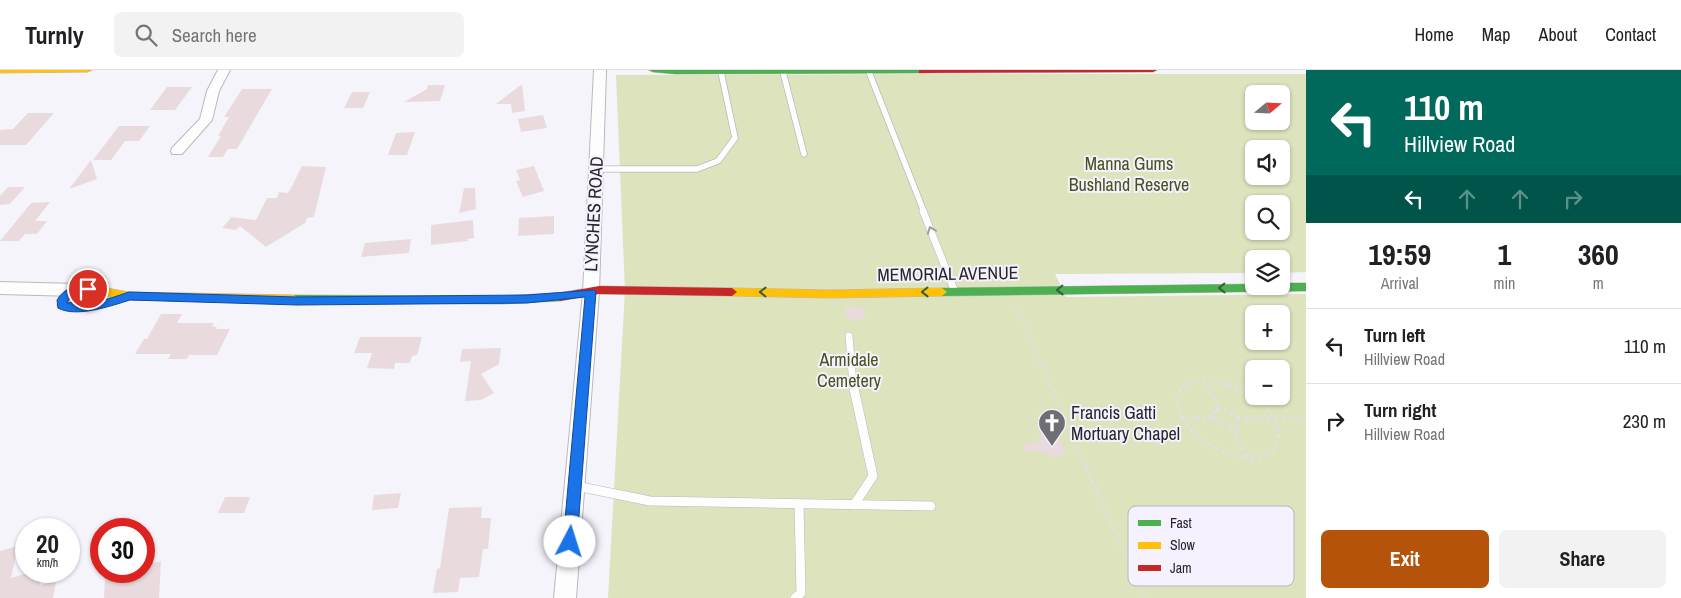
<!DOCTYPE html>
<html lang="en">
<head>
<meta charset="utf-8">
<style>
	body { margin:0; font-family:"Archivo Narrow",sans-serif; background:#f2f2f2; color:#202124; height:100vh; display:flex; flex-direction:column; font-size:19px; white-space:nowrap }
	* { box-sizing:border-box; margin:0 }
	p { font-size:16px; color:#757577 }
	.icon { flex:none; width:28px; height:28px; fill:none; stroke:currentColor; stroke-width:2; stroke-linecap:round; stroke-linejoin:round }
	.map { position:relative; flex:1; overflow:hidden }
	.drawer { display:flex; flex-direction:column; background:#fff; width:375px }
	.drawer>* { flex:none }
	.banner { background:#00695c; color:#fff; overflow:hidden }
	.needle { width:32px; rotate:71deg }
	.tools { position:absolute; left:1245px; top:15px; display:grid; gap:10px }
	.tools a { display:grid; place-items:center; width:45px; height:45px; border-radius:8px; background:#fff; box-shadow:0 1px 4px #0004; font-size:25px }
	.speed { position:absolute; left:15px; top:448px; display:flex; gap:10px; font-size:25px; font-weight:700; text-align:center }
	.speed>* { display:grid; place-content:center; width:65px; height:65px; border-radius:50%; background:#fff; box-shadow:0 1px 4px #0004; line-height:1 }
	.speed small { font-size:12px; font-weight:400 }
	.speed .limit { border:8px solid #d22; background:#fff; color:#111 }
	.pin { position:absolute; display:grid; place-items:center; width:42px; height:42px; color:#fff; margin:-21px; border:2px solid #fff; border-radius:50%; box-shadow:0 1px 5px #0007 }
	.me { position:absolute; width:55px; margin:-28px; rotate:5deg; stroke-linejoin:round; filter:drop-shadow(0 0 4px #0008) }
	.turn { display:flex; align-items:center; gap:18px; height:105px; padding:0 15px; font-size:22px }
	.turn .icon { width:65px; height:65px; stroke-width:2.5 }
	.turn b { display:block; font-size:35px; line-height:42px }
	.lanes { display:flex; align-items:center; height:48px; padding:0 15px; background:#0003; justify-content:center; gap:25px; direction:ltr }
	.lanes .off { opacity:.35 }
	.eta { display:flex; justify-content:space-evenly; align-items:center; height:85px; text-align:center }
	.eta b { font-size:30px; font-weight:800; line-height:35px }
	.primary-button { display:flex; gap:10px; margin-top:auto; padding:10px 15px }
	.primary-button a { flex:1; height:58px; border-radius:8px; background:#b45309; color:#fff; font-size:20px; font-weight:800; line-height:58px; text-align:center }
	.primary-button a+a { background:#f2f2f2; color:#202124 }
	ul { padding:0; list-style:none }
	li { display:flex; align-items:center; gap:15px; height:75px; padding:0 15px; border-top:1px solid #e0e0e0 }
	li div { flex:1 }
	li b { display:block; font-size:19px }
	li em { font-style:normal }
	header { display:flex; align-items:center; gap:30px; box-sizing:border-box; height:70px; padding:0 25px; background:#fff; border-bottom:1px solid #e0e0e0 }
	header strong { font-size:24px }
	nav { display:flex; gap:28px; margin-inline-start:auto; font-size:18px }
	.search { width:350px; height:45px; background:#f2f2f2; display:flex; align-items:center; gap:12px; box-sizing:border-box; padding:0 18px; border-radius:8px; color:#757577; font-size:19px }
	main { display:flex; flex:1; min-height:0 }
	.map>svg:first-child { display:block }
	.green { fill:#dce3bd; fill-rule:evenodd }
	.building { fill:#e9dbdd }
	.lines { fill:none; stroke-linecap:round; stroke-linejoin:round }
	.lane-far2-casing { stroke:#bab8bd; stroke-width:7 }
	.lane-far1-casing { stroke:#bab8bd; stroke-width:8 }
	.lane-casing { stroke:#bab8bd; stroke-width:10 }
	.street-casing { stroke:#bab8bd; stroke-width:2 }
	.fast-casing { stroke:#bab8bd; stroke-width:1 }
	.slow-casing { stroke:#bab8bd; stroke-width:1 }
	.jam-casing { stroke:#bab8bd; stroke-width:1 }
	.path-far1 { stroke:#e0dfe2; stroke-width:3; stroke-dasharray:2.5 4; stroke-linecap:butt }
	.path { stroke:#e0dfe2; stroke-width:4; stroke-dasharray:3 4.5; stroke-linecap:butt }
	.lane-far2 { stroke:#fefdfe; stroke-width:5.5 }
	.lane-far1 { stroke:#fefdfe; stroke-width:7 }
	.lane { stroke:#fefdfe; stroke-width:9 }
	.street { fill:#fefdfe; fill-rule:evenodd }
	.fast { fill:#4caf50; fill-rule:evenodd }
	.slow { fill:#ffc107; fill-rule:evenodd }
	.jam { fill:#c62828; fill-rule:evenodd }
	.oneway { stroke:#9e9c9f }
	.oneway2 { stroke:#365d3a }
	.route { fill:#1a73e8; stroke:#114b97 }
	.labels { text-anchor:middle; stroke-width:4; stroke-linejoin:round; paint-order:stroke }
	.park-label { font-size:18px; fill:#49521a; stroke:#f5f1fe }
	.street-label { font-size:18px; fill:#28262b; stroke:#f5f1fe }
	.poi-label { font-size:18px; fill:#28262b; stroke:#f5f1fe; text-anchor:start }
	.key { fill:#f5f1fe; stroke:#b8b4bf; stroke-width:1 }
	.key-label { font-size:14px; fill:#28262b }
</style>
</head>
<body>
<header>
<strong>Turnly</strong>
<div class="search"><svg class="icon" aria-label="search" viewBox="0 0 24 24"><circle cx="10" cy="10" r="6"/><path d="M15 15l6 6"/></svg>Search here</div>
<nav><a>Home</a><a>Map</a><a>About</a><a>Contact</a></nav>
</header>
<main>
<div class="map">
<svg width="1306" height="528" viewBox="0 0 1306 528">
	<rect width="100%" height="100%" fill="#f6f4fb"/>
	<path class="green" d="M 953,4 L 1306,4 L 1306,202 L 1281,203 L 1281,189 L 1254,189 L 1254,203 L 1055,204 L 1066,227 L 1306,224 L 1306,528 L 608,528 L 625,220 L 616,5 ZM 1254,24 L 1281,24 L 1281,51 L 1254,51 ZM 1254,79 L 1281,79 L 1281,106 L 1254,106 ZM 1254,134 L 1281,134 L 1281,161 L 1254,161 ZM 1254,244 L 1281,244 L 1281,271 L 1254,271 ZM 1254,299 L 1281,299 L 1281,326 L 1254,326 Z"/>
	<g class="building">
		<polygon points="522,14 525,41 512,43 511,34 496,34"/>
		<polygon points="428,15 445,15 440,31 404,32 427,19"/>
		<polygon points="167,17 192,17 175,40 150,40"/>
		<polygon points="242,19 272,19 237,79 228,79 223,87 208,87 221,66 218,66 229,47 224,47"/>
		<polygon points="352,22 370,22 363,38 344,38"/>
		<polygon points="28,43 54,43 26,75 0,75 0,60 13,59"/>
		<polygon points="543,45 547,58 521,62 518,49"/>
		<polygon points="119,56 150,56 139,71 125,71 111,90 93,90"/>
		<polygon points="415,62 407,85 388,85 396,63"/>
		<polygon points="91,90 97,109 69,119"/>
		<polygon points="302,96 326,97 314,147 307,148 305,153 266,177 240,156 236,160 222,158 231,148 229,147 256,150 267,128 277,128 279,122 287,123 290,120"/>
		<polygon points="534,96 544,121 523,127 516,111 520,110 516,100"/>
		<polygon points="8,117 25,117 10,134 0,135 0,126"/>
		<polygon points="464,118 475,118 476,139 459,143"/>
		<polygon points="50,132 35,151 47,151 37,164 25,164 19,171 0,171 31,133"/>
		<polygon points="554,146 554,164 518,166 519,148"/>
		<polygon points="473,150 474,168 467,169 468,171 431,175 431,155"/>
		<polygon points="411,169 409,183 361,187 365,173"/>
		<polygon points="862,236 866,249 848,249 844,237"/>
		<polygon points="161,244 182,244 177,253 214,253 212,256 217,257 216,259 230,259 217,285 189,285 187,289 168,289 171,284 135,284 144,269 147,269"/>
		<polygon points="360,267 422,267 417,285 412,286 410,293 395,293 394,299 367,298 372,283 354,283"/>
		<polygon points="501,278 499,294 481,304 494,323 481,330 465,331 471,291 460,292 462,279"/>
		<polygon points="1054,363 1058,371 1060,370 1066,383 1064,383 1065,386 1049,387 1043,382 1025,381 1025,373 1042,371 1038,364"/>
		<polygon points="401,423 398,438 372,440 374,425"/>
		<polygon points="225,427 250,427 244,443 218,443"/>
		<polygon points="482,437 481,448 491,448 488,479 483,479 479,507 460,508 458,522 433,523 437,499 440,498 449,438"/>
		<polygon points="18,476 11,508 34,501 43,501 40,515 56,511 53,528 0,528 0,481"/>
		<polygon points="161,491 159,528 104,528 105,508 127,501 144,501 144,496"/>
	</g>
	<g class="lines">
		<defs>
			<g id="lane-far2">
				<polyline points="783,2 804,84"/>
				<polyline points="869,2 924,142"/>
				<polyline points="597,99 697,99 718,91 735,68 721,2"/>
			</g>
			<g id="lane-far1">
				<polyline points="923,141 955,222"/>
				<polyline points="849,266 853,315"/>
			</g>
			<g id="lane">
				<polyline points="853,314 873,406 854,435"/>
				<polyline points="576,416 650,431 931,436"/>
				<polyline points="795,528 801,523 799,434"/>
			</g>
			<g id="street">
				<polygon points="218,0 230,0 219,21 212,50 182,84 172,84 171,81 172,78 200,49 207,21"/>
				<polygon points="594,0 606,0 599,222 576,528 554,528 583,222"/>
				<polygon points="0,212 76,214 81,216 84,220 81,224 76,226 0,224"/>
			</g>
			<g id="fast">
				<polygon points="649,0 925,0 926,1 922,3 675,4 653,2"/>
				<polygon points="1281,213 1306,213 1306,221 942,226 937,222 942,218 1254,214 1254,216 1281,216"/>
				<polygon points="560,223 565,227 560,231 502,234 294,233 289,229 294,225 502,226"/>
			</g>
			<g id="slow">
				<polygon points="0,0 92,0 88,2 0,3"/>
				<path d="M 90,215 L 129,222 L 294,225 L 299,229 L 294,233 L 129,230 L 87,241 L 70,241 L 58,238 L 57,235 C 64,216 72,218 90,215 ZM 90,223 L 113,227 L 87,233 L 68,232 L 74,225 Z"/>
				<polygon points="732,218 830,220 942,218 947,222 942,226 830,228 732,226 727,222"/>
			</g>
			<g id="jam">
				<polygon points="919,0 1157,0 1153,2 922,3 919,3"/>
				<polygon points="599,216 732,218 737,222 732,226 599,224 560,231 555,227 560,223"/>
			</g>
		</defs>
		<use href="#lane-far2" class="lane-far2-casing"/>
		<use href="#lane-far1" class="lane-far1-casing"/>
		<use href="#lane" class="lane-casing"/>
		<use href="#street" class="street-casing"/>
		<use href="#fast" class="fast-casing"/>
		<use href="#slow" class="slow-casing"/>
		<use href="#jam" class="jam-casing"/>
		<g class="path-far1">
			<polyline points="1015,236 1050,315"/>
			<polyline points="1203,310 1206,315"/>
			<polyline points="1185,315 1203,310 1229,315"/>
		</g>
		<g class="path">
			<polyline points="1049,314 1144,528"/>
			<path d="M 1186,314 L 1177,324 C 1178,330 1178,338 1180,343 C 1192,370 1229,390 1258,387 C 1263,387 1268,383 1273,381 C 1275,376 1278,371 1278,366 C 1280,340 1246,320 1225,314"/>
			<polyline points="1205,314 1220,339"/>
			<path d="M 1216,340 C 1227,339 1234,343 1238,353 L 1237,356 C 1226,357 1216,355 1214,343 Z"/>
			<polyline points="1181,348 1215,348"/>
			<polyline points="1237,348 1306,349"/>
			<polyline points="1231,358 1253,395"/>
		</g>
		<use href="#lane-far2" class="lane-far2"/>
		<use href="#lane-far1" class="lane-far1"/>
		<use href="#lane" class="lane"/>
		<use href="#street" class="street"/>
		<use href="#fast" class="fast"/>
		<use href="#slow" class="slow"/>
		<use href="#jam" class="jam"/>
	</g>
	<defs><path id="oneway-chevron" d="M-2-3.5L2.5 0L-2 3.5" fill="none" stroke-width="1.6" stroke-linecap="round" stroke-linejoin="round" transform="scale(1.25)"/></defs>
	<use class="oneway" href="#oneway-chevron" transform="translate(931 160) rotate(-111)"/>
	<g class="oneway2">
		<use href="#oneway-chevron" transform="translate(1222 218) rotate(179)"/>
		<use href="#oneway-chevron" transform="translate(1060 220) rotate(179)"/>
		<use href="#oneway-chevron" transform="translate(763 222) rotate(-179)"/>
		<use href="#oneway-chevron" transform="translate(925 222) rotate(179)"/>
	</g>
	<path class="route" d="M 88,215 L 93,219 L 92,222 C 82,224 72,222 67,233 L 108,229 L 129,222 L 297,227 L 527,225 L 594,220 L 596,222 L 577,472 L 575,476 L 570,478 L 565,476 L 563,472 L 585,227 L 527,233 L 297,235 L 130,230 C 111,236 76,248 58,238 L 57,230 C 64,218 74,216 88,215 Z"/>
	<defs>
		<symbol id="church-pin" viewBox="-11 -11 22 30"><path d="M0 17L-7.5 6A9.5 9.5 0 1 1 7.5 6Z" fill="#706e74" stroke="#f5f1fe"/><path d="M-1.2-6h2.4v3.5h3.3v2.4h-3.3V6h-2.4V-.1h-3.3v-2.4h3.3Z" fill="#fff"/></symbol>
	</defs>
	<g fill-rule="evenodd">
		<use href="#church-pin" x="1036" y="337" width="32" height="43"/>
	</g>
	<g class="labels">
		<g class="park-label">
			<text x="1129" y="100">Manna Gums<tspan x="1129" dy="21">Bushland Reserve</tspan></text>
			<text x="849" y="296">Armidale<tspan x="849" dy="21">Cemetery</tspan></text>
		</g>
		<g class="street-label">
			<text transform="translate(594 144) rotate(-87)" y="6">LYNCHES ROAD</text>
			<text transform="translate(948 204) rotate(-1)" y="6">MEMORIAL AVENUE</text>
		</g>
		<g class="poi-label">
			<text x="1071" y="349">Francis Gatti<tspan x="1071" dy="21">Mortuary Chapel</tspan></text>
		</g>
	</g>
	<rect x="1128" y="436" width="166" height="80" rx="8" class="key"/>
	<rect x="1138" y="450" width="23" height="6" fill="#4caf50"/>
	<rect x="1138" y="472" width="23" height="7" fill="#ffc107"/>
	<rect x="1138" y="495" width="23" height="6" fill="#c62828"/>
	<g class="key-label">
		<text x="1170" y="458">Fast</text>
		<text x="1170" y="480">Slow</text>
		<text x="1170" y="503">Jam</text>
	</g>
</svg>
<div class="tools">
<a><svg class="needle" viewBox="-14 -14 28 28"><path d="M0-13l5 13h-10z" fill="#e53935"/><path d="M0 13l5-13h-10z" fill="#757577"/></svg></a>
<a><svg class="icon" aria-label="sound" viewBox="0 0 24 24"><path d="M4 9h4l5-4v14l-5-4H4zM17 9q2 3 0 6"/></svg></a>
<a><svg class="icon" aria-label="search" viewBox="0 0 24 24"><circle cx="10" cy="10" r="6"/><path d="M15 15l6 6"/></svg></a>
<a><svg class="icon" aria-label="layers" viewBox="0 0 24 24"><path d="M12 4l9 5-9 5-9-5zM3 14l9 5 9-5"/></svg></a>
<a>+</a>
<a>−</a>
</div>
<div class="speed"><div>20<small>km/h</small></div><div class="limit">30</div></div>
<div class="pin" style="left:88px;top:219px;background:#d93025"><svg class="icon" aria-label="arrive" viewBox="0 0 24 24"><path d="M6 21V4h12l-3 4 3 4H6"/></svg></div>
<svg class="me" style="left:570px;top:472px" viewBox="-20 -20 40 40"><circle r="19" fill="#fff"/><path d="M0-13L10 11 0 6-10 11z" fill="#1a73e8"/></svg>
</div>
<section class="drawer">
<div class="banner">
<div class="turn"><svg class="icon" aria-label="left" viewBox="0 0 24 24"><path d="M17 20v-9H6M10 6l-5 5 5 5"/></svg><div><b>110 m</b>Hillview Road</div></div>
<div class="lanes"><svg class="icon" aria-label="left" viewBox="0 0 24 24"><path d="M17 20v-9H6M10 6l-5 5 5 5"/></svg><svg class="icon off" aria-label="ahead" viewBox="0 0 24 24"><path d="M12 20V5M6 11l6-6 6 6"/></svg><svg class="icon off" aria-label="ahead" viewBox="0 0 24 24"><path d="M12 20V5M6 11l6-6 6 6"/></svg><svg class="icon off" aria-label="right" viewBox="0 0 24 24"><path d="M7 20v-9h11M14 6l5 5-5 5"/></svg></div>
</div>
<div class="eta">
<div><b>19:59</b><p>Arrival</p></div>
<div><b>1</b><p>min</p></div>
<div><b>360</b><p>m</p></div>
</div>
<ul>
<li><svg class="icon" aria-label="left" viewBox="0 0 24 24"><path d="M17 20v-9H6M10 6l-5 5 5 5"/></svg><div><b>Turn left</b><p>Hillview Road</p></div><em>110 m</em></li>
<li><svg class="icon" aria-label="right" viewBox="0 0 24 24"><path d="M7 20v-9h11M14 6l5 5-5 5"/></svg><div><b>Turn right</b><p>Hillview Road</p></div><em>230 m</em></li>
</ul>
<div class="primary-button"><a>Exit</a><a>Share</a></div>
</section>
</main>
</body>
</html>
